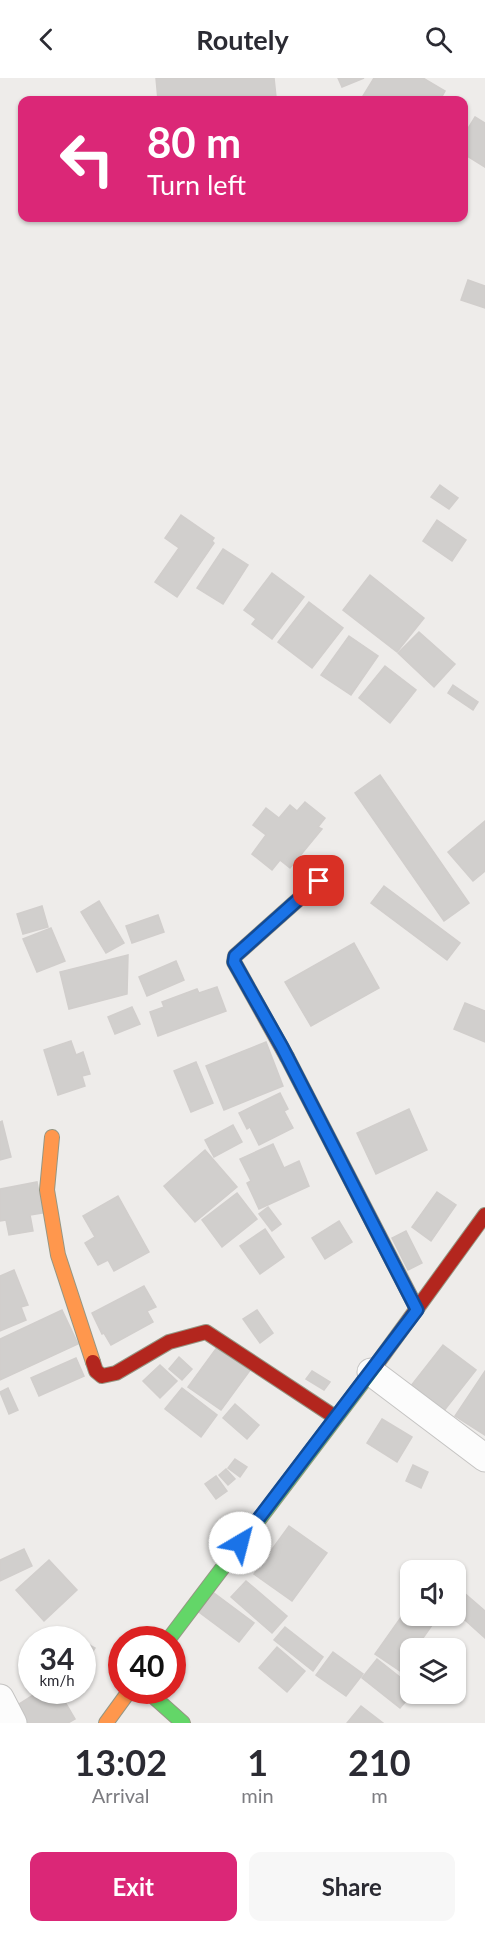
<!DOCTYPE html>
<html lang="en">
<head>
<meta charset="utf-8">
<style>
	body { margin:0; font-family:Lato,sans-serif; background:#f7f7f7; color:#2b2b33; height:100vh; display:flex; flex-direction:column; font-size:22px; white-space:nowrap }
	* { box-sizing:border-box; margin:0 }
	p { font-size:20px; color:#7c7c81 }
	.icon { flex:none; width:33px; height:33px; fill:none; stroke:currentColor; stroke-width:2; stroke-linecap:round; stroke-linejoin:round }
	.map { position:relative; height:1645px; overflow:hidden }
	.sheet { display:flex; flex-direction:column; background:#fff; flex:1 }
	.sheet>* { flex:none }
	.hud { position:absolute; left:18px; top:18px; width:450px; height:126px; border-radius:12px; box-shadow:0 2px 4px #0004; background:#db2777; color:#fff; overflow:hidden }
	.controls { position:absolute; left:400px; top:1482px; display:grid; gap:12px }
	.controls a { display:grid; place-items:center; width:66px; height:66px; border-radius:12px; background:#fff; box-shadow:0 2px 4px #0004; font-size:30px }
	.speed { position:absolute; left:18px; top:1548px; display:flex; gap:12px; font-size:30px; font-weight:700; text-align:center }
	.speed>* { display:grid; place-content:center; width:78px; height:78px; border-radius:50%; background:#fff; box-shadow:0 2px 4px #0004; line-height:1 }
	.speed small { font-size:15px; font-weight:400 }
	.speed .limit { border:9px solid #d22; background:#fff; color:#111 }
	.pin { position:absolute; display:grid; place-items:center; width:51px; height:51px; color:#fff; margin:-26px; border-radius:12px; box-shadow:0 3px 9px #0006 }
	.me { position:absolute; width:66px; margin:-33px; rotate:37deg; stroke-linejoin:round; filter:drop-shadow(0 0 4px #0008) }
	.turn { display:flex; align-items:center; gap:21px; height:126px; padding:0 30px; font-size:27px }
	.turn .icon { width:78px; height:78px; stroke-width:2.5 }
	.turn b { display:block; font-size:42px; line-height:51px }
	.eta { display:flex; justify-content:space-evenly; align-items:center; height:102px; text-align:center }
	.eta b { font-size:36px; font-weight:700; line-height:42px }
	.primary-button { display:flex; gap:12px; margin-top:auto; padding:12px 30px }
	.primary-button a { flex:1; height:69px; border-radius:12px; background:#db2777; color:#fff; font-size:24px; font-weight:700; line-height:69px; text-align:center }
	.primary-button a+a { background:#f7f7f7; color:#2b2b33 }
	header { display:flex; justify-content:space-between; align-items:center; height:78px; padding:0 30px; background:#fff; font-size:27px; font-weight:700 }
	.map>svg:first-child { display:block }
	.building { fill:#d1cfcd; stroke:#d1cecc; stroke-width:1.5 }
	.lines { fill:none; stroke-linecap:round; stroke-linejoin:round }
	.street-casing { stroke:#c4c3c2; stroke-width:29 }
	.fast-casing { stroke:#959683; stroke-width:16 }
	.slow-casing { stroke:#959683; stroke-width:16 }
	.jam-casing { stroke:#959683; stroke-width:16 }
	.street { stroke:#fcfcfc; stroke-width:27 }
	.fast { stroke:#63d668; stroke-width:14 }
	.slow { stroke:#ff974d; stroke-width:14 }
	.jam { stroke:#b3261e; stroke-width:14 }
	.route-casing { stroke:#114b97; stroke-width:15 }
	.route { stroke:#1a73e8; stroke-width:10 }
</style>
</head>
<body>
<header><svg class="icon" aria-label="back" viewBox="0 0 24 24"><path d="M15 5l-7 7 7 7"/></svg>Routely<svg class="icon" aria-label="search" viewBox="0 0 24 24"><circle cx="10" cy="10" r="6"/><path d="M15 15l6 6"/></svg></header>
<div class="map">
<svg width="485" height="1645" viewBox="0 0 485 1645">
	<rect width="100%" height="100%" fill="#eeecea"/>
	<g class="building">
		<polygon points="156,0 274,0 276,19 248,22 158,22"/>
		<polygon points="338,0 364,0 342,9"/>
		<polygon points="374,0 423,0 445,13 440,22 370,22 363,18"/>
		<polygon points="475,39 485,45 485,89 464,76 464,57"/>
		<polygon points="468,202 485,208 485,230 461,222"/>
		<polygon points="440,407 458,420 449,431 431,419"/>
		<polygon points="181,437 214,460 212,463 214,465 177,519 155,504 179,470 165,460"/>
		<polygon points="437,442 466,462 452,483 423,463"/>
		<polygon points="223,471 248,487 223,526 197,510"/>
		<polygon points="272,495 304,519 272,561 252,546 256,541 244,532"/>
		<polygon points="370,497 424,540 397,574 343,532"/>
		<polygon points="309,524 343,550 312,590 278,564"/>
		<polygon points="419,554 455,586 434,609 398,575"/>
		<polygon points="349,558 378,578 351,617 321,597"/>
		<polygon points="385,588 416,612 390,645 359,620"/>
		<polygon points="453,607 478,624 473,632 448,615"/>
		<polygon points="380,697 469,825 444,843 355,715"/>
		<polygon points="305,724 325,740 318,749 322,751 290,790 280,782 272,792 252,776 266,757 253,747 266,730 279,740 290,727 297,733"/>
		<polygon points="485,743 485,793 473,803 448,774"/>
		<polygon points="384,808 460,865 447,882 371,825"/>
		<polygon points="99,823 124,865 106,875 81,834"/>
		<polygon points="42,828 48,849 23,856 17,836"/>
		<polygon points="158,837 164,854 132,865 126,848"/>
		<polygon points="51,850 65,883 37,894 23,861"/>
		<polygon points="354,865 379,910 311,948 285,904"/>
		<polygon points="128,877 127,916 69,931 60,894"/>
		<polygon points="176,883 184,902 147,918 139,899"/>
		<polygon points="217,909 226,933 158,958 150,934 164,929 162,924 197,911 199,915"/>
		<polygon points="465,925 485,933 485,964 454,951"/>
		<polygon points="132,929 140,946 115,956 108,939"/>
		<polygon points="71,963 76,977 83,974 90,996 82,998 85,1008 58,1017 44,972"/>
		<polygon points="266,964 283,1008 224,1032 206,988"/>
		<polygon points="196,984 213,1025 191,1034 174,993"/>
		<polygon points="280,1015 288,1031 284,1033 293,1050 259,1067 250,1049 247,1051 239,1035"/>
		<polygon points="409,1031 427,1072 376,1096 357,1055"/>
		<polygon points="2,1043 11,1079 0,1082 0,1044"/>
		<polygon points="233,1047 242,1064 214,1079 205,1062"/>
		<polygon points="273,1066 284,1090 299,1083 309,1108 259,1131 247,1105 251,1103 240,1081"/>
		<polygon points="205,1072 237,1109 195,1144 164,1108"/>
		<polygon points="37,1104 43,1135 30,1137 33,1153 9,1157 6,1142 0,1143 0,1111"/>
		<polygon points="437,1114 456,1127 431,1163 412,1149"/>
		<polygon points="237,1115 257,1141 222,1169 202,1142"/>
		<polygon points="118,1118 149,1174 114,1193 108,1182 98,1187 85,1165 95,1159 83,1138"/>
		<polygon points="268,1129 281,1146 272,1153 259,1136"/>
		<polygon points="339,1143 352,1164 325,1181 312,1160"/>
		<polygon points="265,1151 284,1179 260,1196 240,1168"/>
		<polygon points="406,1153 422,1185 408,1192 392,1160"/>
		<polygon points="14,1192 28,1227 21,1229 26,1242 0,1253 0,1198"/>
		<polygon points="144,1208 156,1229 147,1233 153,1244 111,1267 104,1255 102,1256 92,1235"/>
		<polygon points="62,1232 78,1266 0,1302 0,1261"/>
		<polygon points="257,1232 273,1255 260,1265 243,1241"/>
		<polygon points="443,1267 476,1292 443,1334 410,1309"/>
		<polygon points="218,1268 251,1291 221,1332 188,1309"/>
		<polygon points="179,1279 192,1291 182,1302 169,1291"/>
		<polygon points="76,1280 84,1298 39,1318 31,1300"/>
		<polygon points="160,1287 177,1303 160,1320 143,1303"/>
		<polygon points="312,1293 330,1304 324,1312 306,1301"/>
		<polygon points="485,1293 485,1357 455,1338"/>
		<polygon points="8,1310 18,1332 9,1336 0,1314"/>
		<polygon points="182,1310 217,1337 201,1359 165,1331"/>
		<polygon points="235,1326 259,1347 247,1361 223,1340"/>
		<polygon points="382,1341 412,1359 397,1384 367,1365"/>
		<polygon points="235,1381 247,1389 240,1399 228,1390"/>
		<polygon points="413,1387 428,1394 421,1410 406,1403"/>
		<polygon points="226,1391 235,1401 228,1407 219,1397"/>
		<polygon points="216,1398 227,1413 216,1421 205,1406"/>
		<polygon points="289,1448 327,1475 292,1523 254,1496"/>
		<polygon points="24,1471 32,1488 0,1503 0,1482"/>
		<polygon points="49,1482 77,1512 44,1543 16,1512"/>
		<polygon points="246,1503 287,1538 272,1555 231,1519"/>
		<polygon points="462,1513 485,1533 485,1560 456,1534 456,1520"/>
		<polygon points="214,1515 254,1545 239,1564 199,1534"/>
		<polygon points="411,1525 411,1538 434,1538 437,1540 416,1570 411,1570 411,1577 400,1593 375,1576"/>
		<polygon points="285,1549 323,1579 313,1593 274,1562"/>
		<polygon points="82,1563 95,1570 82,1591"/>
		<polygon points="277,1569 305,1593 287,1614 259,1590"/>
		<polygon points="333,1574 363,1596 346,1618 316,1597"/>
		<polygon points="377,1581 411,1608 412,1616 400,1630 362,1600"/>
		<polygon points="41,1612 58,1612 75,1641 68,1645 26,1645 16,1628"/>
		<polygon points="361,1628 383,1645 347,1645"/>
	</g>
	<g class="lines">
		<defs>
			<g id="street">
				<polyline points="371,1294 485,1380"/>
				<polyline points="0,1620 13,1645"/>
			</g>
			<g id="fast">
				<polyline points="168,1562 376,1287"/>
				<polyline points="146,1612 183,1645"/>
			</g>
			<g id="slow">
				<polyline points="287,979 417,1231"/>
				<polyline points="52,1059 47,1112 58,1177 93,1284"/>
				<polyline points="106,1645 130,1612"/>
			</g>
			<g id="jam">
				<polyline points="287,979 234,884 235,878 319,803"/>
				<polyline points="93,1284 96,1293 102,1298 116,1295 169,1264 206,1254 335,1339"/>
				<polyline points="376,1287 485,1137"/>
			</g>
		</defs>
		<use href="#street" class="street-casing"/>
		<use href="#fast" class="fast-casing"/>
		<use href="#slow" class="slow-casing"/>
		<use href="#jam" class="jam-casing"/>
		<use href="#street" class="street"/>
		<use href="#fast" class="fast"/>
		<use href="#slow" class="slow"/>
		<use href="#jam" class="jam"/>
	</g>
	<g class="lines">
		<defs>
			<polyline id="route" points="240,1465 417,1232 282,969 234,884 235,878 319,803"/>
		</defs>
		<use href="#route" class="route-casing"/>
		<use href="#route" class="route"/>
	</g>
</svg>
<div class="controls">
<a><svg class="icon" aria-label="sound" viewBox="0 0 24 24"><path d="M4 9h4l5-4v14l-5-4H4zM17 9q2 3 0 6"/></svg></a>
<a><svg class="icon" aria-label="layers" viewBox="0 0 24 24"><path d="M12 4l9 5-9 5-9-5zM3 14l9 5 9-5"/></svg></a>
</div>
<div class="speed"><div>34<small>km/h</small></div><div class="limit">40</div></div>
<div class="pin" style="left:319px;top:803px;background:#d93025"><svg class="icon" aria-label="arrive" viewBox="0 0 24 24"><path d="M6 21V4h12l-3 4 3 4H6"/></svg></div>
<svg class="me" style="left:240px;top:1465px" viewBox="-20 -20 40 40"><circle r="19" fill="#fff"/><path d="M0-13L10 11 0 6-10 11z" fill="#1a73e8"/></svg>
<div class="hud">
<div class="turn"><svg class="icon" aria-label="left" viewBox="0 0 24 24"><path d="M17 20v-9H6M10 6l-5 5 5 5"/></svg><div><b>80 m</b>Turn left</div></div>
</div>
</div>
<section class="sheet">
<div class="eta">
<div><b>13:02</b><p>Arrival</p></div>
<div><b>1</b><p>min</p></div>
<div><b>210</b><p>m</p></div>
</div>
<div class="primary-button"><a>Exit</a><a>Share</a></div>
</section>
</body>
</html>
